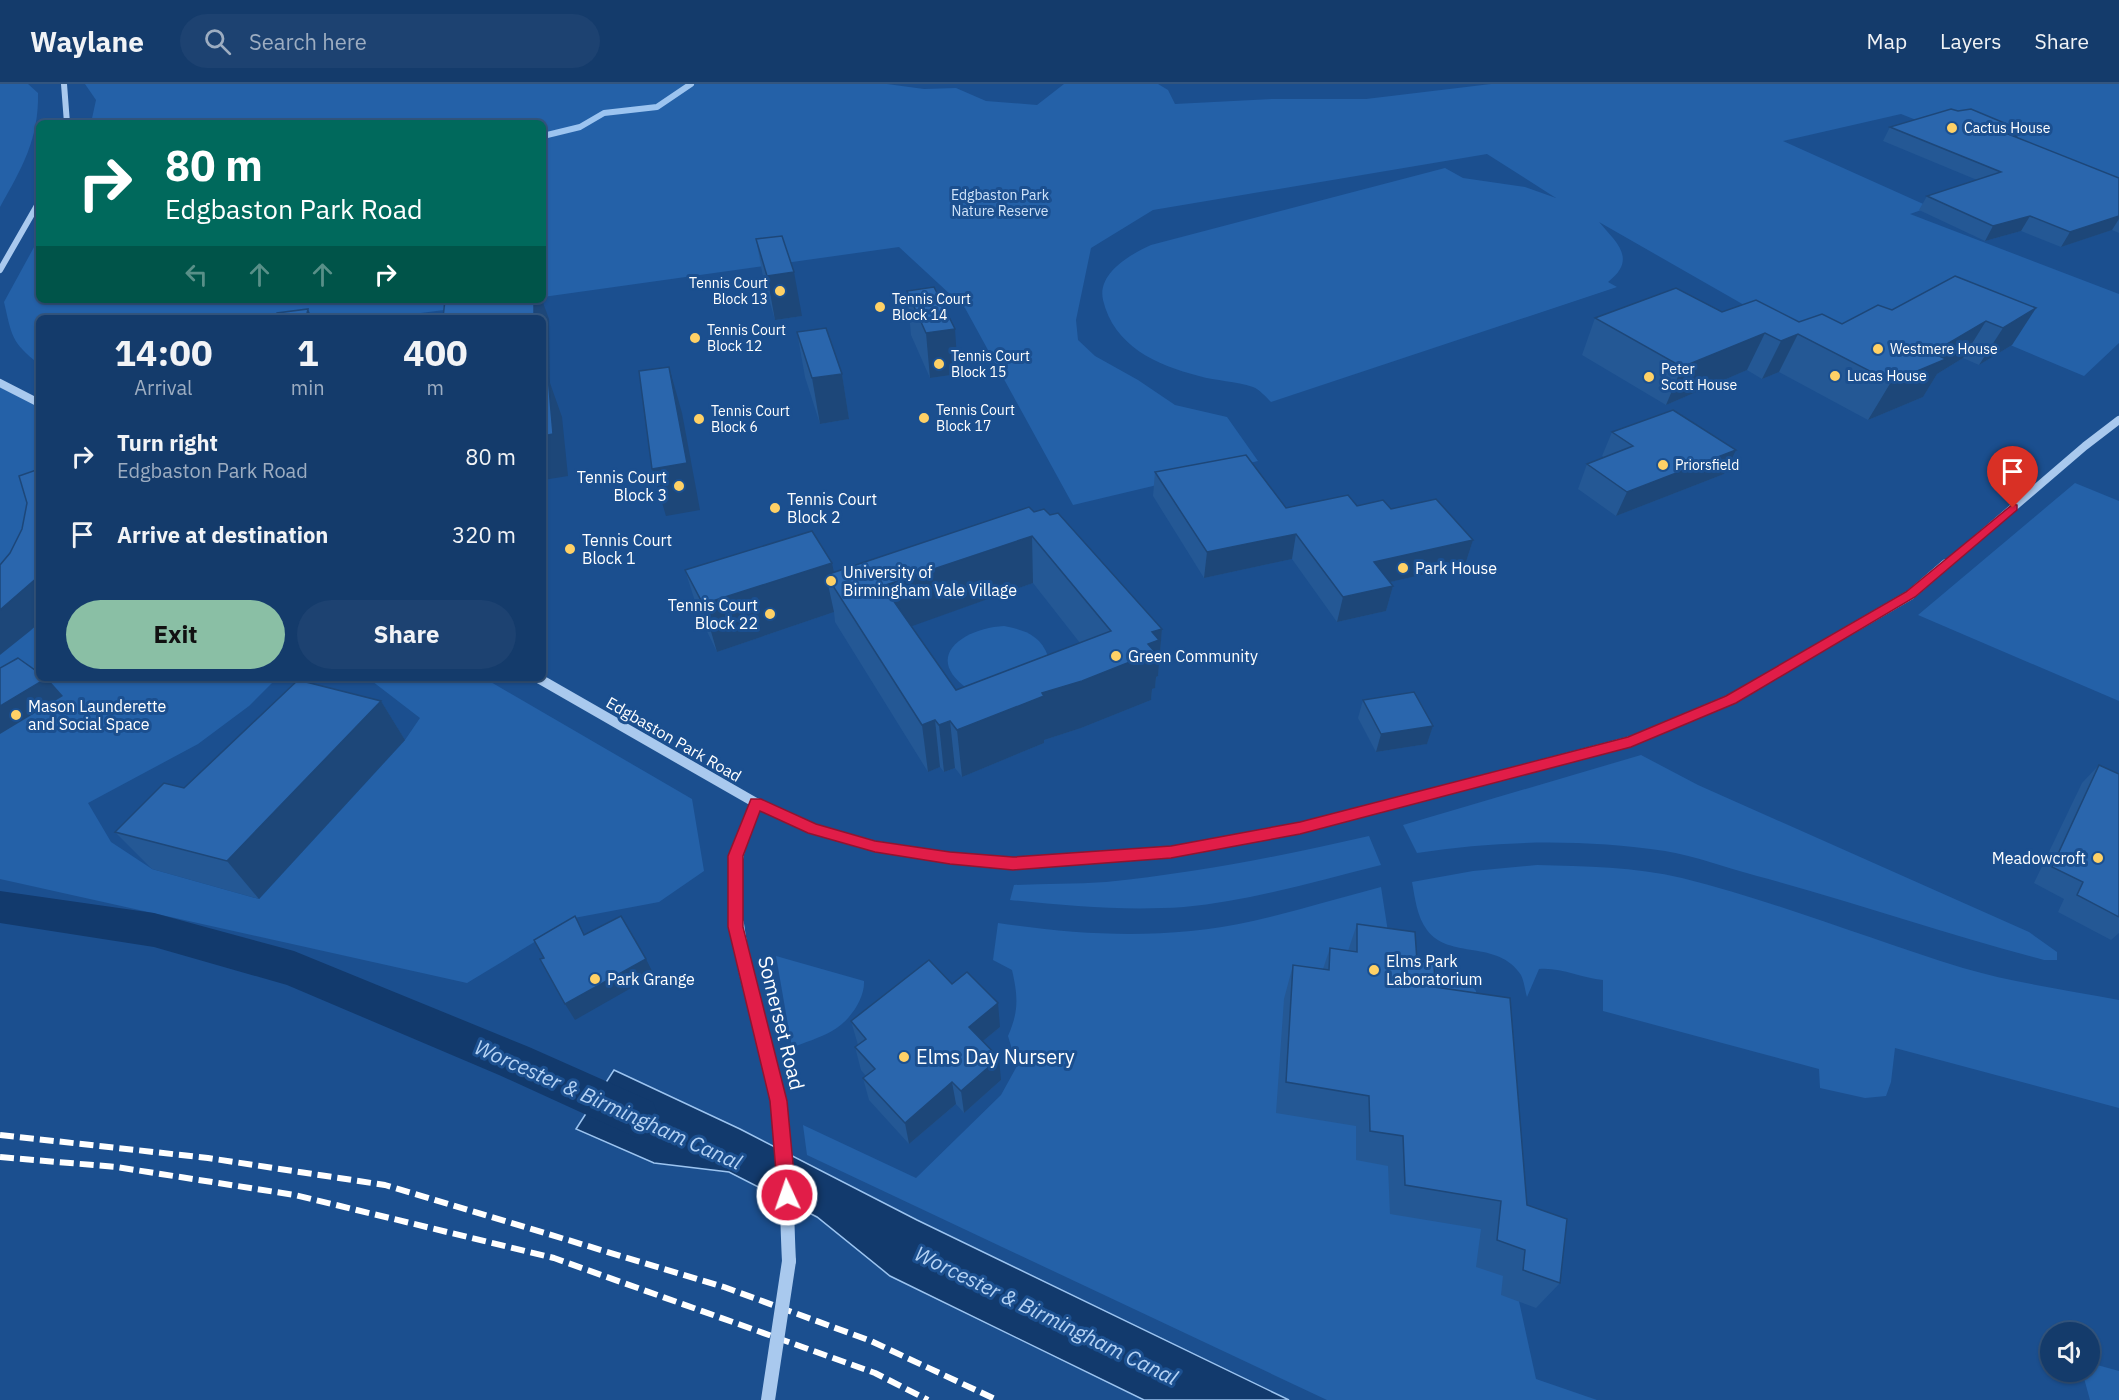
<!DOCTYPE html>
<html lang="en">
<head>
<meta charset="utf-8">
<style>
	body { margin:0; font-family:"IBM Plex Sans",sans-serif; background:#1d4271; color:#f1f3f6; height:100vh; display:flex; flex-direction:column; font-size:22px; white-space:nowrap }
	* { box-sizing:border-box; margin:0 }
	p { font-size:20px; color:#9dadc1 }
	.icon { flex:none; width:33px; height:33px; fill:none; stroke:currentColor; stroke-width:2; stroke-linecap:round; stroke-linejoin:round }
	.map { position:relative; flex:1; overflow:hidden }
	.sheet { position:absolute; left:36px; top:231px; width:510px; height:366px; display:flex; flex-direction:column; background:#143b6b; border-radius:9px; box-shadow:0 2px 4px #0004,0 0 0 2px #33557e }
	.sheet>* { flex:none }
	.banner { position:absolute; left:36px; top:36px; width:510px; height:183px; border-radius:9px; box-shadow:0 2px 4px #0004,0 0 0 2px #33557e; background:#00695c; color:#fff; overflow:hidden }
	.buttons { position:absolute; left:2040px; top:1238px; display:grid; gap:12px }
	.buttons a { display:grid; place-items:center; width:60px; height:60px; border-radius:50%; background:#143b6b; box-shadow:0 2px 4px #0004,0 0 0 2px #33557e; font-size:30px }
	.pin { position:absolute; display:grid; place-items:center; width:51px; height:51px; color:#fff; margin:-62px -26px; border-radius:50% 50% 50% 0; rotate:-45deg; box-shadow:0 0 6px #0007 }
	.pin .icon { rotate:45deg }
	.me { position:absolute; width:66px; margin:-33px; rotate:357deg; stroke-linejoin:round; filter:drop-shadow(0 0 4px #0008) }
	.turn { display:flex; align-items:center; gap:21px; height:126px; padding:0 30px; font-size:27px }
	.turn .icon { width:78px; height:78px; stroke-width:2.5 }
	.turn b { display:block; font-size:42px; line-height:51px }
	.lanes { display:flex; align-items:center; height:57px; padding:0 30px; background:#0003; justify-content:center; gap:30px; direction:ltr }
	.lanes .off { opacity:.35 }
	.eta { display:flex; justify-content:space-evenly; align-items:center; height:102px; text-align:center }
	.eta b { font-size:36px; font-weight:700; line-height:42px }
	.button { display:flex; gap:12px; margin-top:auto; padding:12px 30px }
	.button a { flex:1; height:69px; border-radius:36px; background:#8abfa5; color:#111; font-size:24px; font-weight:700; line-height:69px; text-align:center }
	.button a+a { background:#1d4271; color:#f1f3f6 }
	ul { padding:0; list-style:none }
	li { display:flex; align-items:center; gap:18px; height:78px; padding:0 30px }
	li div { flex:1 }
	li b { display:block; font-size:22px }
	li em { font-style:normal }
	header { display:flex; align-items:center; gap:36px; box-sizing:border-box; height:84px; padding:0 30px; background:#143b6b; border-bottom:2px solid #33557e }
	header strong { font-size:28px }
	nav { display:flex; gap:33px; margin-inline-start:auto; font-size:21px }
	.search { width:420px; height:54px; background:#1d4271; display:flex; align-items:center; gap:15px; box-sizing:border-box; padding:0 21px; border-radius:33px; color:#9dadc1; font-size:22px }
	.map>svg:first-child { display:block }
	.green { fill:#2461a8 }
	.water { fill:#123a6d; stroke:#9cc4f0; stroke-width:1.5 }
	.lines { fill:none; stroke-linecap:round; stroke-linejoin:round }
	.stream { stroke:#9cc4f0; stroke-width:6 }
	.canal { fill:#123a6d; fill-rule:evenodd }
	.minor-far3 { stroke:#a9c9ee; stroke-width:6 }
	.minor-far2 { stroke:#a9c9ee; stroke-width:8 }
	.minor-far1 { stroke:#a9c9ee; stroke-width:10 }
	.minor { stroke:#a9c9ee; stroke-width:14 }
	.rail { stroke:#fff; stroke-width:6; stroke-dasharray:14 6; stroke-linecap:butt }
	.minor-bridge { stroke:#a9c9ee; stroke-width:14 }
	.wall { fill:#245895; fill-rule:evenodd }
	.shaded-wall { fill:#1d4779 }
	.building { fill:#2a66ad; stroke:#1d4779; stroke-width:1.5; fill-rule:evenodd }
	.route { fill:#e11d48; stroke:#92132f; stroke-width:1.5 }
	.poi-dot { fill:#ffd166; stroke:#1b4f8f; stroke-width:2 }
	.labels { text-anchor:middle; stroke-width:6; stroke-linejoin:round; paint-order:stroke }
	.far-poi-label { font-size:14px; fill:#fff; stroke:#1b4f8f; text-anchor:start }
	.far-park-label { font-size:14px; fill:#cfe3fa; stroke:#1b4f8f }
	.poi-label { font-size:16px; fill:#fff; stroke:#1b4f8f; text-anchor:start }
	.street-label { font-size:16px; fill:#fff; stroke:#1b4f8f }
	.near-street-label { font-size:20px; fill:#fff; stroke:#1b4f8f }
	.near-poi-label { font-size:20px; fill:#fff; stroke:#1b4f8f; text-anchor:start }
	.near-water-label { font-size:21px; font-style:italic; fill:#b5d3f5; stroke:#1b4f8f }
</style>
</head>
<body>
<header>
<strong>Waylane</strong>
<div class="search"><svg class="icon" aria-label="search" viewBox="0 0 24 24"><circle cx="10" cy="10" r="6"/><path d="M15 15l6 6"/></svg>Search here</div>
<nav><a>Map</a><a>Layers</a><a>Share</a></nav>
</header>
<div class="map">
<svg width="2119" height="1316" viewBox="0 0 2119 1316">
	<rect width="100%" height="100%" fill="#1b4f8f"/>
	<g class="green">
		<path d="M 0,0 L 28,0 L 38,9 C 39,55 22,84 0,123 Z"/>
		<path d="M 85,0 L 887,0 L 924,5 L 956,4 L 986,17 L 1037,21 L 1064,0 L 1158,0 L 1168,6 L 1175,20 L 1272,15 L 1366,15 L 1491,0 L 2119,0 L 2119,116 L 1901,30 L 1783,57 L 1930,123 L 1910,130 L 2119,210 L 2119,259 L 2084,292 L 1934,229 L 1800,253 L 1599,138 C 1616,158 1638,175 1608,198 L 1617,203 L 1271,318 C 1266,313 1259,305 1253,303 C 1236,297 1216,297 1199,292 C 1156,281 1114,262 1103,216 C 1097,189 1131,170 1151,161 L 1445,84 L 1463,94 L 1525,103 L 1556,114 L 1487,70 L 1153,126 L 1091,164 L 1076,236 L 1078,256 L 1095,272 L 1138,296 L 1175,321 L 1227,333 L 1258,377 L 1073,421 L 965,224 L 899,163 L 543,213 L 543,39 L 91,39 L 96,16 Z"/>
		<path d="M 39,154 L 39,216 L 521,216 L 382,234 L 39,234 L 39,280 C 11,258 12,252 4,218 Z"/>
		<polygon points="0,299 39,319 39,594 277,594 249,622 198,660 88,719 111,758 152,785 259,815 405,656 420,634 368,594 484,594 692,715 704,787 659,818 574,834 467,899 0,795"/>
		<polygon points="2075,399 2119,417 2119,617 1918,531"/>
		<path d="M 1004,542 C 1025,546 1040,551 1048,572 L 968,605 C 921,572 965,544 1004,542 Z"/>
		<path d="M 1641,671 L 1698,701 L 2029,848 L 2057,868 L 2057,876 L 2044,876 C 1948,851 1854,818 1757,792 C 1727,784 1696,772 1665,767 C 1582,755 1500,756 1417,769 L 1403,741 Z"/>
		<path d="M 1369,752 L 1381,781 C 1316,797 1251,817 1184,823 C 1125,827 1068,822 1010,816 L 1014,801 C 1044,800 1075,800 1106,798 C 1195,789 1282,772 1369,752 Z"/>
		<path d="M 1537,781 C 1585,782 1635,783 1682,794 C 1778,818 1869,855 1963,884 C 2014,899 2067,906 2119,916 L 2119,1024 L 1895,964 L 1891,998 L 1886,1012 L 1865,1014 L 1820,1004 L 1819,985 L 1603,927 L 1603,896 C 1582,894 1560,883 1539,885 L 1527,913 C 1525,906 1524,897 1521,891 C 1498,855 1449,876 1427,846 C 1417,833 1415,814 1412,798 L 1473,787 Z"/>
		<path d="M 1381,803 L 1388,848 L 1412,882 L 1469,898 L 1476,907 L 1487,1071 L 1536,1295 L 1597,1316 L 1327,1316 L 807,1071 L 803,1041 L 916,1094 L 1001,1011 L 1017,982 L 1008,952 C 1019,927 1018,912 1012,886 L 993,876 L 998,839 C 1084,852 1167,856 1253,837 C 1296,827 1339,814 1381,803 Z"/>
		<path d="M 776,872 L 864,897 C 865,915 849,938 832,947 C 820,954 805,958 792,964 Z"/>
		<polygon points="2090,1279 2119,1287 2119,1316 2090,1316 2082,1287 2090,1287"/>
	</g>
	<polygon class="water" points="614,986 740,1045 917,1136 1289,1316 1144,1316 890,1192 817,1133 729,1088 654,1079 576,1045"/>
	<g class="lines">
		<polyline class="stream" points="543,52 580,43 604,29 657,23 691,0"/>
		<polygon class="canal" points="0,807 154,829 294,867 529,963 653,1018 659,1033 653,1048 637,1054 499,991 287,901 154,863 0,839"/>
		<g class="minor-far3">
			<polyline points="64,0 67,39"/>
			<polyline points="0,186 39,118"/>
		</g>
		<g class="minor-far2">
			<polyline points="0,299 39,319"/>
			<polyline points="1945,482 2085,362 2119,336"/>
		</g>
		<g class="minor-far1">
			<polyline points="538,594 756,719 813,745 875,762 950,774 1013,779 1171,768 1300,744 1631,657 1731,615 1910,511 1946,480"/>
			<path d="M 737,842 C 730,795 738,762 756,719"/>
		</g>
		<path class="minor" d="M 737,840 C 745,901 767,958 778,1018 C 788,1070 786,1124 789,1177"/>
		<g class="rail">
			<polyline points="0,1051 208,1074 385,1101 724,1203 871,1257 997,1316"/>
			<polyline points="0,1073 116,1083 295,1111 554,1174 875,1289 928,1316"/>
		</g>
		<polyline class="minor-bridge" points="768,1316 789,1177"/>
	</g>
	<g class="wall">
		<polygon points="1890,43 2021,46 2017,54 2119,94 2119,149 2112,146 2061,163 2021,147 1985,157 1919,126 1927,112 1977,96 1883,57"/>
		<polygon points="756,155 802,232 775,236 764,198"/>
		<polygon points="907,207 958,290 930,294 911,251"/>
		<polygon points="2036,224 2012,261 1979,281 1963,274 1937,290 1923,313 1868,336 1779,288 1762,295 1747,286 1666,321 1582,271 1595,234 1722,228 1799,238 1842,240 1892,226"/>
		<polygon points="797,248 842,290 849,335 820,340 805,293"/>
		<polygon points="1612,348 1724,390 1616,432 1578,405 1587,380 1605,374 1602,372"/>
		<polygon points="1155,388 1286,424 1357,422 1391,425 1473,456 1465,481 1390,498 1393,502 1386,527 1337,538 1292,475 1204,494 1153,412"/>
		<path d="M 1034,428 L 1162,545 L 1158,592 L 1156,593 L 1155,604 L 1152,605 L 1151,616 L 1081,644 L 1044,656 L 1044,659 L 962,693 L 955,684 L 944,688 L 940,683 L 928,688 L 835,538 L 834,528 L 717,568 L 700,533 L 685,486 L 834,488 ZM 1033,499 L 1080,559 L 956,606 L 911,542 Z"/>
		<polygon points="1363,616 1433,642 1427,660 1376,668 1358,634"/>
		<polygon points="381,617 405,656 259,815 152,785 115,748 184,704"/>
		<polygon points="2099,681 2119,690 2119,849 2111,856 2058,828 2064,815 2034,799 2082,699"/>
		<polygon points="1357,840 1417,877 1435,903 1560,1199 1536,1224 1501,1211 1503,1192 1476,1183 1481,1145 1390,1130 1388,1082 1356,1076 1356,1042 1276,1029 1284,915 1293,881 1323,885 1330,864 1348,867"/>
		<polygon points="952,900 1000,943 983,957 1001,996 964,1029 956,1020 909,1060 869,1016 863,994 866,992 861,986 855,963 858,961 851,937"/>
	</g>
	<g class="shaded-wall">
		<polygon points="2021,46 2013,60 2008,50"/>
		<polygon points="2030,132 2021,147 1985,157 1993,142"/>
		<polygon points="2119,132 2119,135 2112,146 2061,163 2070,148"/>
		<polygon points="794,188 802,232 775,236 767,192"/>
		<polygon points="534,216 542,216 549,235 550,299 562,333 568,392 543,396 543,234 534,234"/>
		<polygon points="2036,224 2012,261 1979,281 2003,244"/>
		<polygon points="308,225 312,234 306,234"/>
		<polygon points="1986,237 1963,274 1937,290 1923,313 1868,336 1891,298 1932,269"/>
		<polygon points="955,245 958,290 930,294 926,249"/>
		<polygon points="1765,249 1747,286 1666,321 1682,283"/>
		<polygon points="1798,250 1779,288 1762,295 1781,257"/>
		<polygon points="669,283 682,329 700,426 666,432 652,385"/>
		<polygon points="842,290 849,335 820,340 812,294"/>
		<polygon points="1736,366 1724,390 1616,432 1627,408"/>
		<polygon points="1296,450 1292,475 1204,494 1207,468"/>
		<polygon points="1032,452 1033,499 890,550 883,502"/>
		<polygon points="1473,456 1465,481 1368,503 1374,478"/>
		<polygon points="832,479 838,508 826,491 834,528 717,568 703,520"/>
		<polygon points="39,492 39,539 30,547 0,571 0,526"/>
		<polygon points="1393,502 1386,527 1337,538 1343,513"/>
		<polygon points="1162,545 1158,592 1156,593 1155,604 1152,605 1151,616 1081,644 1044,656 1044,659 962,693 957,646 1148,560 1152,548"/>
		<polygon points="47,594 63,612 0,650 0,622"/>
		<polygon points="381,617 405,656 259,815 227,777"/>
		<polygon points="935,636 940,683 928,688 922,641"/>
		<polygon points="950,637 955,684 944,688 939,641"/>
		<polygon points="1433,642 1427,660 1376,668 1381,650"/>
		<polygon points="646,875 654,891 575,936 565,920"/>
		<polygon points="998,919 1000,943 972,966 969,943"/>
		<polygon points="999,974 1001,996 964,1029 961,1007"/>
		<polygon points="952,998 956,1020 909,1060 905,1039"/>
	</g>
	<g class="building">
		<polygon points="1951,25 1958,27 1971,25 2021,46 2008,50 2119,94 2119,132 2070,148 2030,132 1993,142 1927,112 2001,88 1890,43"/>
		<polygon points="782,152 794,188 767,192 756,155"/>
		<polygon points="1955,192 2036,224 2003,244 1986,237 1932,269 1946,275 1891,298 1798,250 1781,257 1765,249 1682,283 1595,234 1676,204 1722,228 1756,216 1799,238 1822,230 1842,240 1878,221 1892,226"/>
		<polygon points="934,203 955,245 926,249 907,207"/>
		<polygon points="445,216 534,216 534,234 443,234"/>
		<polygon points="308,225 306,234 276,234 277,229"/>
		<polygon points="826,244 842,290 812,294 797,248"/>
		<polygon points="669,283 687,379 652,385 639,287"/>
		<polygon points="548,292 553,350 543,352 543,293"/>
		<polygon points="1673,326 1736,366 1627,408 1587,380 1633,362 1612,348"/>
		<polygon points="1246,371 1286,424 1348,411 1357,422 1383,416 1391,425 1436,415 1473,456 1374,478 1393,502 1343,513 1296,450 1207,468 1155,388"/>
		<polygon points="39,385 39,492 0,526 0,481 10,469 22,445 27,419 19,392"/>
		<path d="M 1029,423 L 1034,428 L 1044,425 L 1050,431 L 1058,429 L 1162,545 L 1152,548 L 1159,556 L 1148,560 L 1155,568 L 1082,597 L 1042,609 L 1044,612 L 957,646 L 950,637 L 939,641 L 935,636 L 922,641 L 826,491 ZM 1032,452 L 1111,547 L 956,606 L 883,502 Z"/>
		<polygon points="812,447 832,479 703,520 685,486"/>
		<polygon points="18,574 39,589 39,594 47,594 0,622 0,584"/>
		<polygon points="298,596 381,617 227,777 115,748 164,699 184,704"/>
		<polygon points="1414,608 1433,642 1381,650 1363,616"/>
		<polygon points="2099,681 2119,690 2119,833 2077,811 2083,798 2052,783"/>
		<polygon points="575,832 584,851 621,832 646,875 565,920 540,875 544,874 534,856"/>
		<polygon points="1357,840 1415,848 1417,877 1434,879 1435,903 1510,914 1527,1121 1567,1135 1560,1199 1523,1186 1525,1166 1497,1156 1501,1117 1405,1101 1403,1052 1370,1047 1369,1012 1286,998 1293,881 1329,886 1330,864 1357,868"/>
		<polygon points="929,876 952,900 967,888 998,919 969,943 999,974 961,1007 952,998 905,1039 863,994 875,985 855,963 866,955 851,937"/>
	</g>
	<polygon class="route" points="2013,420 2017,421 2017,426 1915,513 1736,619 1631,663 1300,750 1171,774 1013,786 950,780 875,768 808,749 760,727 743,772 743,843 787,1017 796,1111 793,1117 787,1120 780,1117 778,1111 770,1017 728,843 728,772 751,715 761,715 816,740 875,757 950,768 1013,773 1171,762 1300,738 1628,653 1726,612 1906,508"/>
	<g class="poi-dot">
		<circle cx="1952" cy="44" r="6"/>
		<circle cx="780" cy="207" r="6"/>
		<circle cx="880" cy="223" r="6"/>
		<circle cx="695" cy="254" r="6"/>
		<circle cx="1878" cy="265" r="6"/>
		<circle cx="939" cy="280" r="6"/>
		<circle cx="1835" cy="292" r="6"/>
		<circle cx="1649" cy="293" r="6"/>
		<circle cx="924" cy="334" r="6"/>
		<circle cx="699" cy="335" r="6"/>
		<circle cx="1663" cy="381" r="6"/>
		<circle cx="679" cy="402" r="6"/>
		<circle cx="775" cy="424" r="6"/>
		<circle cx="570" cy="465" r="6"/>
		<circle cx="1403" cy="484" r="6"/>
		<circle cx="831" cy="497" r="6"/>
		<circle cx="770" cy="530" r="6"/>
		<circle cx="1116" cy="572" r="6"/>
		<circle cx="16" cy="631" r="6"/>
		<circle cx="2098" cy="774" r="6"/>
		<circle cx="1374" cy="886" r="6"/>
		<circle cx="595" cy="895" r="6"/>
		<circle cx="904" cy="973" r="6"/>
	</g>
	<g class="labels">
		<g class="far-poi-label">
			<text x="1964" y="49">Cactus House</text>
			<text x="768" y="204" text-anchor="end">Tennis Court<tspan x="768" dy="16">Block 13</tspan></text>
			<text x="892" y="220">Tennis Court<tspan x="892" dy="16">Block 14</tspan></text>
			<text x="707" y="251">Tennis Court<tspan x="707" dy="16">Block 12</tspan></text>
			<text x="1890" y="270">Westmere House</text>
			<text x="951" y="277">Tennis Court<tspan x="951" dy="16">Block 15</tspan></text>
			<text x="1661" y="290">Peter<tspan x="1661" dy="16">Scott House</tspan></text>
			<text x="1847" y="297">Lucas House</text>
			<text x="936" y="331">Tennis Court<tspan x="936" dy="16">Block 17</tspan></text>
			<text x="711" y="332">Tennis Court<tspan x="711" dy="16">Block 6</tspan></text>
			<text x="1675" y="386">Priorsfield</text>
		</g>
		<g class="far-park-label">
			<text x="1000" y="116">Edgbaston Park<tspan x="1000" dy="16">Nature Reserve</tspan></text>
		</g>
		<g class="poi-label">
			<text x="667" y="399" text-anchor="end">Tennis Court<tspan x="667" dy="18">Block 3</tspan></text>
			<text x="787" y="421">Tennis Court<tspan x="787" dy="18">Block 2</tspan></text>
			<text x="582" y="462">Tennis Court<tspan x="582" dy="18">Block 1</tspan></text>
			<text x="1415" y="490">Park House</text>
			<text x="843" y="494">University of<tspan x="843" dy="18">Birmingham Vale Village</tspan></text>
			<text x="758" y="527" text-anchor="end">Tennis Court<tspan x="758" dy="18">Block 22</tspan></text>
			<text x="1128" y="578">Green Community</text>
			<text x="28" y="628">Mason Launderette<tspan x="28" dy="18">and Social Space</tspan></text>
			<text x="2086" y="780" text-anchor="end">Meadowcroft</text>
			<text x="1386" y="883">Elms Park<tspan x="1386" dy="18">Laboratorium</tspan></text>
			<text x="607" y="901">Park Grange</text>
		</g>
		<g class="street-label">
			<text transform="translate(674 655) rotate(30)" y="6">Edgbaston Park Road</text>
		</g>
		<g class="near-street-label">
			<text transform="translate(781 939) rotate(76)" y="7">Somerset Road</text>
		</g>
		<g class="near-poi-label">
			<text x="916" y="980">Elms Day Nursery</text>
		</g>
		<g class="near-water-label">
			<text transform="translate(608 1021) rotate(24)" y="7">Worcester &amp; Birmingham Canal</text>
			<text transform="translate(1046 1232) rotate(26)" y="7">Worcester &amp; Birmingham Canal</text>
		</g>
	</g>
</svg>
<div class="buttons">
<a><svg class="icon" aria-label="sound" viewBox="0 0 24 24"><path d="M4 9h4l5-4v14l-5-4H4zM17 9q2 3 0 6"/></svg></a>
</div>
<div class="pin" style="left:2013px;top:424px;background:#d93025"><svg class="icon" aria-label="arrive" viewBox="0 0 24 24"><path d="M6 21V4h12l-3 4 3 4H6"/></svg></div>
<svg class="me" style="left:787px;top:1111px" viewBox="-20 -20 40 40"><circle r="17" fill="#e11d48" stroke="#fff" stroke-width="3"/><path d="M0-11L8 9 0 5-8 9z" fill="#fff"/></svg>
<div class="banner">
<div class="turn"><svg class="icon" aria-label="right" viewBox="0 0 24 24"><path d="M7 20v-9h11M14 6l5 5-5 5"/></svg><div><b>80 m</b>Edgbaston Park Road</div></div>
<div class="lanes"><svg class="icon off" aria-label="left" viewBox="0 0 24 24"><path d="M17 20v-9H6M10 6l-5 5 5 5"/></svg><svg class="icon off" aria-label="ahead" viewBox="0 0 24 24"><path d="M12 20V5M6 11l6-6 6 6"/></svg><svg class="icon off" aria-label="ahead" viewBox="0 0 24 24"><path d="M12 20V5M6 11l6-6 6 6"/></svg><svg class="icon" aria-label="right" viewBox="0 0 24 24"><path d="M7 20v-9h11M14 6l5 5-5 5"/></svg></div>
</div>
<section class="sheet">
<div class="eta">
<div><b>14:00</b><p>Arrival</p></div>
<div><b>1</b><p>min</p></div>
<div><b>400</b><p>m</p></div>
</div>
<ul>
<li><svg class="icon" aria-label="right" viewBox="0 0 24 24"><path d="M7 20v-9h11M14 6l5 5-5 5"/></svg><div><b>Turn right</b><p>Edgbaston Park Road</p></div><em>80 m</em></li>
<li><svg class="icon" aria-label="arrive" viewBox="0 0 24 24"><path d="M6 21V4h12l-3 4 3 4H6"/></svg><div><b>Arrive at destination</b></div><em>320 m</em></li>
</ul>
<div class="button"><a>Exit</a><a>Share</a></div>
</section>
</div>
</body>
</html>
